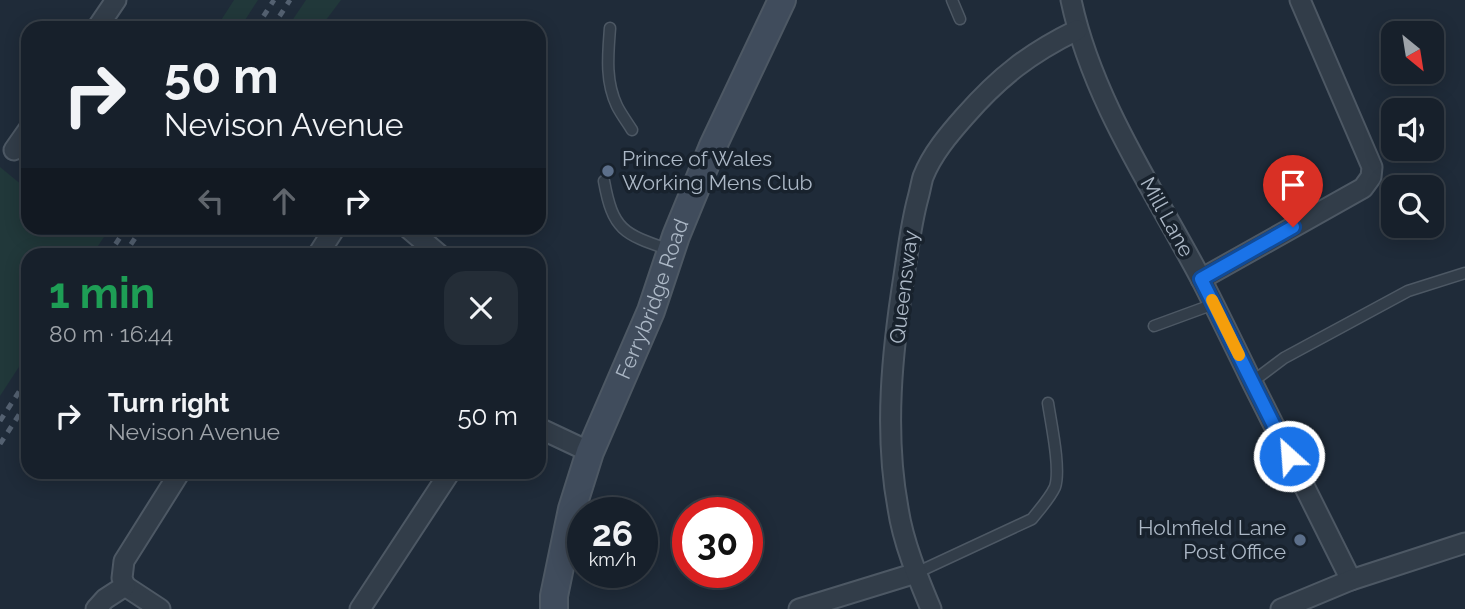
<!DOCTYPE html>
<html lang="en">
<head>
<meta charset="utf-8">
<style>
	body { margin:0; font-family:Raleway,sans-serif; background:#242d37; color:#f1f3f6; height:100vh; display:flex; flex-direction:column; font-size:26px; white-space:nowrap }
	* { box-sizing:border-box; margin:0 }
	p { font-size:23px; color:#9ea3a9 }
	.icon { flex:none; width:38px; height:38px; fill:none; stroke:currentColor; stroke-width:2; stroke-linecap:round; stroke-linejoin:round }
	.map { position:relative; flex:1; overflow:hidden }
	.drawer { position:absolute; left:21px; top:248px; width:525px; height:231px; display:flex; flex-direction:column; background:#17202b; border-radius:21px; box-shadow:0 4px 18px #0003,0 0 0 2px #363e47 }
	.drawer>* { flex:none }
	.banner { position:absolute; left:21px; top:21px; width:525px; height:214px; border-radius:21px; box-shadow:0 4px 18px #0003,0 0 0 2px #363e47; background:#17202b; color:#f1f3f6; overflow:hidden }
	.needle { width:46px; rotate:150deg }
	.controls { position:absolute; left:1381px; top:21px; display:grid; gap:14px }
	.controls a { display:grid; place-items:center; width:63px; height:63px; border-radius:14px; background:#17202b; box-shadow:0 4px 18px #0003,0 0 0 2px #363e47; font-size:35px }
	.speed { position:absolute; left:567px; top:497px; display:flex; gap:14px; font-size:35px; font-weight:700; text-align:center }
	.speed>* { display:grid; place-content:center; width:91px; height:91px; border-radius:50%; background:#17202b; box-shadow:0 4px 18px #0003,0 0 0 2px #363e47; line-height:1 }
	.speed small { font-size:18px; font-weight:400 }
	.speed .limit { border:10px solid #d22; background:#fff; color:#111 }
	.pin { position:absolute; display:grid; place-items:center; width:60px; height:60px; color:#fff; margin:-72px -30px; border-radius:50% 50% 50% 0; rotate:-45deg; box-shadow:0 0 7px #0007 }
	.pin .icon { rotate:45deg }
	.me { position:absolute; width:77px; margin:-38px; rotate:334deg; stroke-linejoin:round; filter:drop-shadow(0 0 5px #0008) }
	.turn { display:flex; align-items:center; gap:24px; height:147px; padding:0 28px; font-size:32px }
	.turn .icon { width:91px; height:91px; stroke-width:2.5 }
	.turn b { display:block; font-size:49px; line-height:60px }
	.lanes { display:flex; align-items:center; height:66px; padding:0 28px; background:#0003; justify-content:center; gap:35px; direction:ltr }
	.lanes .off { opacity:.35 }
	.round { display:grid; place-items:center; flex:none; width:74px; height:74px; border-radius:21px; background:#242d37 }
	.headline { display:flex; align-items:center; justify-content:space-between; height:119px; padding:0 28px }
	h1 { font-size:42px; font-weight:700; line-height:52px; color:#1e9e55 }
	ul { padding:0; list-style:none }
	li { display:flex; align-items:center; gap:21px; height:98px; padding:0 28px }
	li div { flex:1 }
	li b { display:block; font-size:26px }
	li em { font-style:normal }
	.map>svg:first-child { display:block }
	.green { fill:#21383a }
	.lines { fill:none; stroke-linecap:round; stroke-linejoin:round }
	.lane-casing { stroke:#4d5864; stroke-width:13 }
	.street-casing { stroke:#4d5864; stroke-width:23 }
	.secondary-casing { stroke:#4d5864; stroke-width:30 }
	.lane { stroke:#323d49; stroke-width:10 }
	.street { stroke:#323d49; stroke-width:19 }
	.secondary { stroke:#404c5c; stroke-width:26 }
	.rail { stroke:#546171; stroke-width:5; stroke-dasharray:7 7; stroke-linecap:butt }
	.route-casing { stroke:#114b97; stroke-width:18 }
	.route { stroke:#1a73e8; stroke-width:12 }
	.slow { stroke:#f59e0b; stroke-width:12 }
	.service-dot { fill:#5c6f8a; stroke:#18222d; stroke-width:2.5 }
	.labels { text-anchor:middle; stroke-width:7; stroke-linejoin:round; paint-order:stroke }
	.poi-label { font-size:21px; fill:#acb8c6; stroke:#18222d; text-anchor:start }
	.street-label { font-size:21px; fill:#acb8c6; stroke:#18222d }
</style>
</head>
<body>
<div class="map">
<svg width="1465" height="609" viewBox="0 0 1465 609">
	<rect width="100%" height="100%" fill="#1f2b39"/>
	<g class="green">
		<polygon points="234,0 258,0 240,28 216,28"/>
		<polygon points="306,0 341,0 320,28 287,28"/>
		<polygon points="0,167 28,190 28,228 73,228 80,234 84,228 110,228 92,255 28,256 28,353 0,396"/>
	</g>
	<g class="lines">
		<defs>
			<g id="lane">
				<polyline points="952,0 960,19"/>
				<path d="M 610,28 C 608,54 605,81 617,106 C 621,114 627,122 632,130"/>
				<path d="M 604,181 C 613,231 624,234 670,250"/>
				<polyline points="1154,326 1214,304"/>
				<polyline points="1252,382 1284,358 1408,291 1465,273"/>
				<path d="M 916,573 L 1032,519 C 1040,509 1050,498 1055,487 C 1061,469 1051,423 1048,403"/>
			</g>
			<g id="street">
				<path d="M 1071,0 C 1092,100 1154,190 1201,279 C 1219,314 1236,349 1253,384 C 1286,449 1318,514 1351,580"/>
				<polyline points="97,28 116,0"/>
				<polyline points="14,150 28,130"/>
				<polyline points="408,228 441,256"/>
				<polyline points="317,256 335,228"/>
				<polyline points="1201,279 1363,188 1371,177 1372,167 1300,0"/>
				<polyline points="539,428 590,452"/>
				<polyline points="125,586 160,609"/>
				<polyline points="96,609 105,599 125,586 122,578 124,561 180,472"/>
				<polyline points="360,609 450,472"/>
				<polyline points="799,609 916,573"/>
				<path d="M 931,609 C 918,578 903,542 898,508 C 884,432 892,352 904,276 C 908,250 911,224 918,198 C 920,191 921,184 923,177 C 932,154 949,134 965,116 C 999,77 1030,53 1077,30"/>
				<polyline points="1281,609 1351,580 1465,543"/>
			</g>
			<g id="secondary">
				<path id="s1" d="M 554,609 L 554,596 L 572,509 L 590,452 L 651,311 L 676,236 L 713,146 L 782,0"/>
			</g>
		</defs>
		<use href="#lane" class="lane-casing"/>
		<use href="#street" class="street-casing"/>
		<use href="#secondary" class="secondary-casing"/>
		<use href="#lane" class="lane"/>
		<use href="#street" class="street"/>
		<use href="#secondary" class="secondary"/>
		<g class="rail">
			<polyline points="256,28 274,0"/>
			<polyline points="272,28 290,0"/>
			<polyline points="108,256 126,228"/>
			<polyline points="123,256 142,228"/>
			<polyline points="0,421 28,378"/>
			<polyline points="0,444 28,401"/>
		</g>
	</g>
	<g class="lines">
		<defs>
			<polyline id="route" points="1289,456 1201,279 1293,227"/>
		</defs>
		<use href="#route" class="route-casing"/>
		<use href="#route" class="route"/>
		<polyline class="slow" points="1212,300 1239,355"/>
	</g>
	<g class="service-dot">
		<circle cx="608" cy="171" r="7"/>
		<circle cx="1300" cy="540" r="7"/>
	</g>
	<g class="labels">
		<g class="poi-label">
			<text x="622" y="166">Prince of Wales<tspan x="622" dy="24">Working Mens Club</tspan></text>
			<text x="1286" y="535" text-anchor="end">Holmfield Lane<tspan x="1286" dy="24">Post Office</tspan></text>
		</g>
		<g class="street-label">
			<text transform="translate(1167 217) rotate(61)" y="7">Mill Lane</text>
			<text transform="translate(904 287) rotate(-83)" y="7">Queensway</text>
			<text dy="7" stroke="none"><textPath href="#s1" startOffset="327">Ferrybridge Road</textPath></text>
		</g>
	</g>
</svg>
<div class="controls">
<a><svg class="needle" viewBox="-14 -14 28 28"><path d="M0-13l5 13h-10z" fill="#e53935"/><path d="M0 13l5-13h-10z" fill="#9ea3a9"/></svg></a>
<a><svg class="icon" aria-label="sound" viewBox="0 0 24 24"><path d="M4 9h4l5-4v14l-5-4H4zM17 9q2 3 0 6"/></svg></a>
<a><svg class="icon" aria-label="search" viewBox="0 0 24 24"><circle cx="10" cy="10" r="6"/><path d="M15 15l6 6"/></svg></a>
</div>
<div class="speed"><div>26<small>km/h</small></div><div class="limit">30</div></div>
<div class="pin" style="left:1293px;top:227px;background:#d93025"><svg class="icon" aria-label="arrive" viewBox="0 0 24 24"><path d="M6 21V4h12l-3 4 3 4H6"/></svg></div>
<svg class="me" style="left:1289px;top:456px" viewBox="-20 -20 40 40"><circle r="17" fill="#1a73e8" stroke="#fff" stroke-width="3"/><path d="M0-11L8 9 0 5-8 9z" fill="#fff"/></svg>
<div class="banner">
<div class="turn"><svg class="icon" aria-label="right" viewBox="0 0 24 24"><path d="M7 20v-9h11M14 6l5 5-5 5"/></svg><div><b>50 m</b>Nevison Avenue</div></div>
<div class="lanes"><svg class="icon off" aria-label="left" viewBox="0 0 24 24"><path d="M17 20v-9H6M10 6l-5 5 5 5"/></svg><svg class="icon off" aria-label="ahead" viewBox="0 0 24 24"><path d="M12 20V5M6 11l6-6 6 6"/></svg><svg class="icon" aria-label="right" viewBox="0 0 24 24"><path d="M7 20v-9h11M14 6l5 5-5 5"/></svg></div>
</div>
<section class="drawer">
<div class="headline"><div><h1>1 min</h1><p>80 m · 16:44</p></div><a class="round"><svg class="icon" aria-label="close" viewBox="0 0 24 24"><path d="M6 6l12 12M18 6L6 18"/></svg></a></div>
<ul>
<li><svg class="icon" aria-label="right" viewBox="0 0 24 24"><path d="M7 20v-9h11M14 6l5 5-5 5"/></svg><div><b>Turn right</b><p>Nevison Avenue</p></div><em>50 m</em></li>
</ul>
</section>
</div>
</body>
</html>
